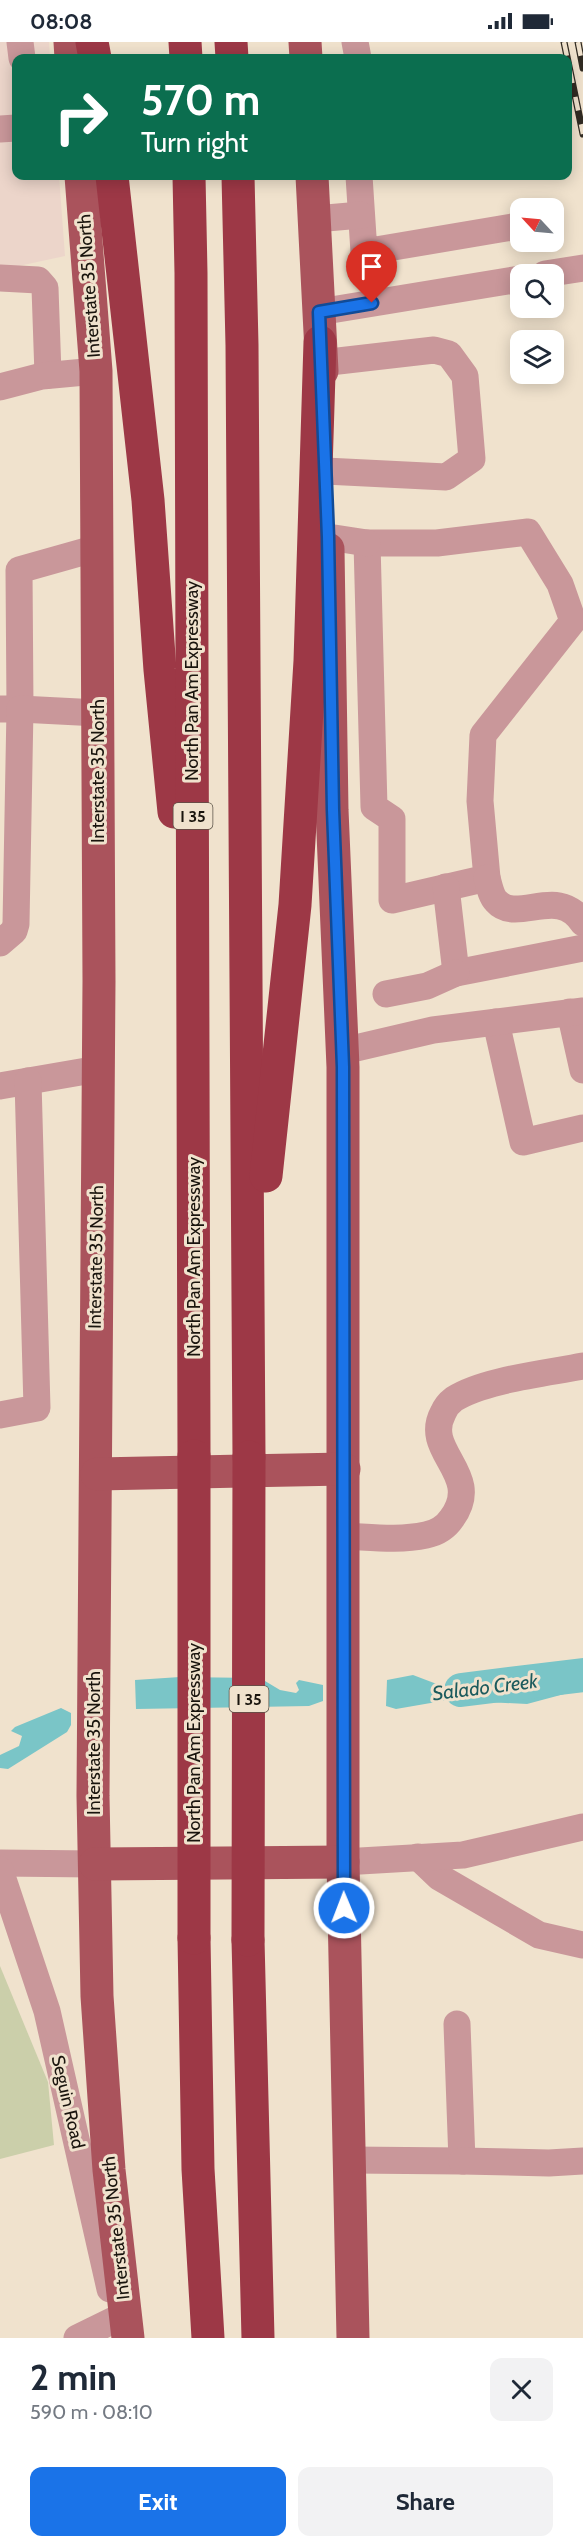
<!DOCTYPE html>
<html lang="en">
<head>
<meta charset="utf-8">
<style>
	body { margin:0; font-family:Cabin,sans-serif; background:#f2f2f3; color:#1f2937; height:100vh; display:flex; flex-direction:column; font-size:22px; white-space:nowrap }
	* { box-sizing:border-box; margin:0 }
	p { font-size:20px; color:#747a83 }
	.icon { flex:none; width:33px; height:33px; fill:none; stroke:currentColor; stroke-width:2; stroke-linecap:round; stroke-linejoin:round }
	.map { position:relative; height:2296px; overflow:hidden }
	.panel { display:flex; flex-direction:column; background:#fff; flex:1 }
	.panel>* { flex:none }
	.banner { position:absolute; left:12px; top:12px; width:560px; height:126px; border-radius:12px; box-shadow:0 3px 15px #0003; background:#0b6e4f; color:#fff; overflow:hidden }
	.needle { width:39px; rotate:296deg }
	.buttons { position:absolute; left:510px; top:156px; display:grid; gap:12px }
	.buttons a { display:grid; place-items:center; width:54px; height:54px; border-radius:12px; background:#fff; box-shadow:0 3px 15px #0003; font-size:30px }
	.pin { position:absolute; display:grid; place-items:center; width:51px; height:51px; color:#fff; margin:-62px -26px; border-radius:50% 50% 50% 0; rotate:-45deg; box-shadow:0 0 6px #0007 }
	.pin .icon { rotate:45deg }
	.me { position:absolute; width:66px; margin:-33px; rotate:359deg; stroke-linejoin:round; filter:drop-shadow(0 0 4px #0008) }
	.turn { display:flex; align-items:center; gap:21px; height:126px; padding:0 30px; font-size:27px }
	.turn .icon { width:78px; height:78px; stroke-width:2.5 }
	.turn b { display:block; font-size:42px; line-height:51px }
	.round { display:grid; place-items:center; flex:none; width:63px; height:63px; border-radius:12px; background:#f2f2f3 }
	.headline { display:flex; align-items:center; justify-content:space-between; height:102px; padding:0 30px }
	h1 { font-size:36px; font-weight:700; line-height:45px }
	.action { display:flex; gap:12px; margin-top:auto; padding:12px 30px }
	.action a { flex:1; height:69px; border-radius:12px; background:#1a73e8; color:#fff; font-size:24px; font-weight:700; line-height:69px; text-align:center }
	.action a+a { background:#f2f2f3; color:#1f2937 }
	.status { display:flex; justify-content:space-between; align-items:center; height:42px; padding:0 30px; background:#fff; direction:ltr }
	.status svg { height:16px; fill:currentColor }
	.map>svg:first-child { display:block }
	.industrial { fill:#ecd5ca }
	.green { fill:#cbcfaa }
	.water { fill:#7ac5c7 }
	.lines { fill:none; stroke-linecap:round; stroke-linejoin:round }
	.river { stroke:#7ac5c7; stroke-width:34 }
	.minor { stroke:#c9979a; stroke-width:27 }
	.major { stroke:#aa535c; stroke-width:33 }
	.highway { stroke:#9d3846; stroke-width:33 }
	.rail-casing { stroke:#312b22; stroke-width:7 }
	.rail { stroke:#f0e2cd; stroke-width:4.5; stroke-dasharray:14; stroke-linecap:butt }
	.highway-bridge { stroke:#9d3846; stroke-width:33 }
	.route-casing { stroke:#114b97; stroke-width:15 }
	.route { stroke:#1a73e8; stroke-width:10 }
	.labels { text-anchor:middle; stroke-width:6; stroke-linejoin:round; paint-order:stroke }
	.shield { fill:#f0e2cd; stroke:#5a5247; stroke-width:1.5 }
	.shield-label { font-size:16px; font-weight:bold; fill:#19140d }
	.street-label { font-size:18px; fill:#19140d; stroke:#f0e2cd }
	.water-label { font-size:20px; font-style:italic; fill:#1c5b5d; stroke:#f0e2cd }
</style>
</head>
<body>
<div class="status"><b>08:08</b><svg viewBox="0 0 49 12"><path d="M0 12V9h3v3zM5 12V6h3v6zM10 12V3h3v9zM15 12V0h3v12zM26 1h20v11H26zM47 4h2v5h-2z"/></svg></div>
<div class="map">
<svg width="583" height="2296" viewBox="0 0 583 2296">
	<rect width="100%" height="100%" fill="#f0e2cd"/>
	<polygon class="industrial" points="0,0 49,0 50,16 16,16 16,134 59,134 65,214 0,228"/>
	<polygon class="green" points="0,1924 48,2040 54,2103 0,2117"/>
	<g class="water">
		<polygon points="583,1625 583,1647 527,1662 448,1658 396,1667 386,1664 387,1638 413,1633 442,1644 495,1639 523,1647"/>
		<polygon points="180,1635 260,1636 280,1648 296,1651 299,1648 296,1641 299,1638 323,1643 323,1659 309,1664 136,1667 135,1638"/>
		<polygon points="61,1666 71,1671 71,1683 67,1690 8,1727 0,1726 0,1713 19,1704 22,1694 11,1689 15,1685"/>
	</g>
	<g class="lines">
		<polyline class="river" points="461,1648 583,1633"/>
		<g class="minor">
			<polyline points="20,0 22,16"/>
			<polyline points="355,0 358,16"/>
			<polyline points="0,87 16,86"/>
			<polyline points="359,134 364,210 518,184"/>
			<polyline points="315,177 361,173"/>
			<polyline points="545,232 583,226"/>
			<polyline points="0,236 38,238 45,246 48,333"/>
			<polyline points="319,270 520,237"/>
			<polyline points="321,321 434,308 449,312 465,334 472,417 446,435 325,429"/>
			<polyline points="0,345 42,334 96,329"/>
			<polygon points="528,490 560,542 573,579 483,693 480,759 487,836 392,858 392,777 374,765 367,501 437,501"/>
			<polyline points="328,495 367,501"/>
			<polyline points="0,667 20,667 19,528 97,506"/>
			<path d="M 487,836 C 489,843 491,854 496,859 C 517,883 558,842 583,881"/>
			<polyline points="446,845 456,931 583,906"/>
			<polyline points="0,901 14,889 16,882 20,667 98,671"/>
			<polyline points="386,952 427,944 456,931"/>
			<polyline points="570,970 583,1028"/>
			<polyline points="496,980 523,1100 583,1086"/>
			<polyline points="343,1009 433,988 583,969"/>
			<polyline points="0,1044 98,1027"/>
			<polyline points="0,1373 37,1366 28,1039"/>
			<path d="M 343,1494 C 370,1495 399,1499 426,1493 C 436,1491 446,1485 452,1476 C 484,1432 422,1410 443,1371 C 445,1366 450,1360 454,1357 C 483,1338 548,1331 583,1324"/>
			<polyline points="418,1815 439,1835 539,1893 583,1903"/>
			<polyline points="343,1820 463,1813 583,1785"/>
			<polyline points="0,1821 95,1822"/>
			<polyline points="0,1828 47,1969 110,2247"/>
			<polyline points="350,2118 462,2119 457,1982"/>
			<polyline points="462,2119 549,2121 583,2119"/>
			<polyline points="77,2296 126,2272"/>
		</g>
		<g class="major">
			<polyline points="70,0 71,16"/>
			<polyline points="305,0 306,16"/>
			<polyline points="81,134 96,329 99,939 93,1754 97,1954 109,2128 128,2296"/>
			<polyline points="312,134 322,329"/>
			<polyline points="328,507 332,768 343,1025 343,1820 353,2296"/>
			<polyline points="97,1432 344,1427"/>
			<polyline points="95,1822 343,1820"/>
		</g>
		<g class="highway">
			<polyline points="92,0 95,16"/>
			<polyline points="185,0 186,16"/>
			<polyline points="231,0 232,16"/>
			<polyline points="112,134 148,458 160,628 174,770"/>
			<polyline points="189,134 191,231 194,1414"/>
			<polyline points="238,134 242,303 249,1415"/>
			<polyline points="266,1134 295,863 310,619 320,300"/>
			<polyline points="194,1896 198,2127 208,2296"/>
			<polyline points="248,1898 258,2296"/>
		</g>
		<defs>
			<g id="rail">
				<polyline points="564,0 583,92"/>
				<polyline points="578,0 583,26"/>
			</g>
		</defs>
		<use href="#rail" class="rail-casing"/>
		<use href="#rail" class="rail"/>
		<g class="highway-bridge">
			<polyline points="194,1414 194,1896"/>
			<polyline points="248,1898 249,1415"/>
		</g>
	</g>
	<g class="lines">
		<defs>
			<polyline id="route" points="344,1866 343,1025 333,768 328,495 319,270 372,261"/>
		</defs>
		<use href="#route" class="route-casing"/>
		<use href="#route" class="route"/>
	</g>
	<g class="labels">
		<g class="shield">
			<rect x="173.5" y="761" width="39" height="26" rx="4.5"/>
			<rect x="229.5" y="1644" width="39" height="26" rx="4.5"/>
		</g>
		<g class="shield-label">
			<text x="193" y="780">I 35</text>
			<text x="249" y="1663">I 35</text>
		</g>
		<g class="street-label">
			<text transform="translate(89 244) rotate(-94)" y="6">Interstate 35 North</text>
			<text transform="translate(192 639) rotate(-90)" y="6">North Pan Am Expressway</text>
			<text transform="translate(98 729) rotate(-90)" y="6">Interstate 35 North</text>
			<text transform="translate(96 1215) rotate(-89)" y="6">Interstate 35 North</text>
			<text transform="translate(194 1215) rotate(-90)" y="6">North Pan Am Expressway</text>
			<text transform="translate(94 1701) rotate(-90)" y="6">Interstate 35 North</text>
			<text transform="translate(194 1701) rotate(-90)" y="6">North Pan Am Expressway</text>
			<text transform="translate(68 2060) rotate(77)" y="6">Seguin Road</text>
			<text transform="translate(116 2186) rotate(-96)" y="6">Interstate 35 North</text>
		</g>
		<g class="water-label">
			<text transform="translate(485 1645) rotate(-7)" y="7">Salado Creek</text>
		</g>
	</g>
</svg>
<div class="buttons">
<a><svg class="needle" viewBox="-14 -14 28 28"><path d="M0-13l5 13h-10z" fill="#e53935"/><path d="M0 13l5-13h-10z" fill="#747a83"/></svg></a>
<a><svg class="icon" aria-label="search" viewBox="0 0 24 24"><circle cx="10" cy="10" r="6"/><path d="M15 15l6 6"/></svg></a>
<a><svg class="icon" aria-label="layers" viewBox="0 0 24 24"><path d="M12 4l9 5-9 5-9-5zM3 14l9 5 9-5"/></svg></a>
</div>
<div class="pin" style="left:372px;top:261px;background:#d93025"><svg class="icon" aria-label="arrive" viewBox="0 0 24 24"><path d="M6 21V4h12l-3 4 3 4H6"/></svg></div>
<svg class="me" style="left:344px;top:1866px" viewBox="-20 -20 40 40"><circle r="17" fill="#1a73e8" stroke="#fff" stroke-width="3"/><path d="M0-11L8 9 0 5-8 9z" fill="#fff"/></svg>
<div class="banner">
<div class="turn"><svg class="icon" aria-label="right" viewBox="0 0 24 24"><path d="M7 20v-9h11M14 6l5 5-5 5"/></svg><div><b>570 m</b>Turn right</div></div>
</div>
</div>
<section class="panel">
<div class="headline"><div><h1>2 min</h1><p>590 m · 08:10</p></div><a class="round"><svg class="icon" aria-label="close" viewBox="0 0 24 24"><path d="M6 6l12 12M18 6L6 18"/></svg></a></div>
<div class="action"><a>Exit</a><a>Share</a></div>
</section>
</body>
</html>
